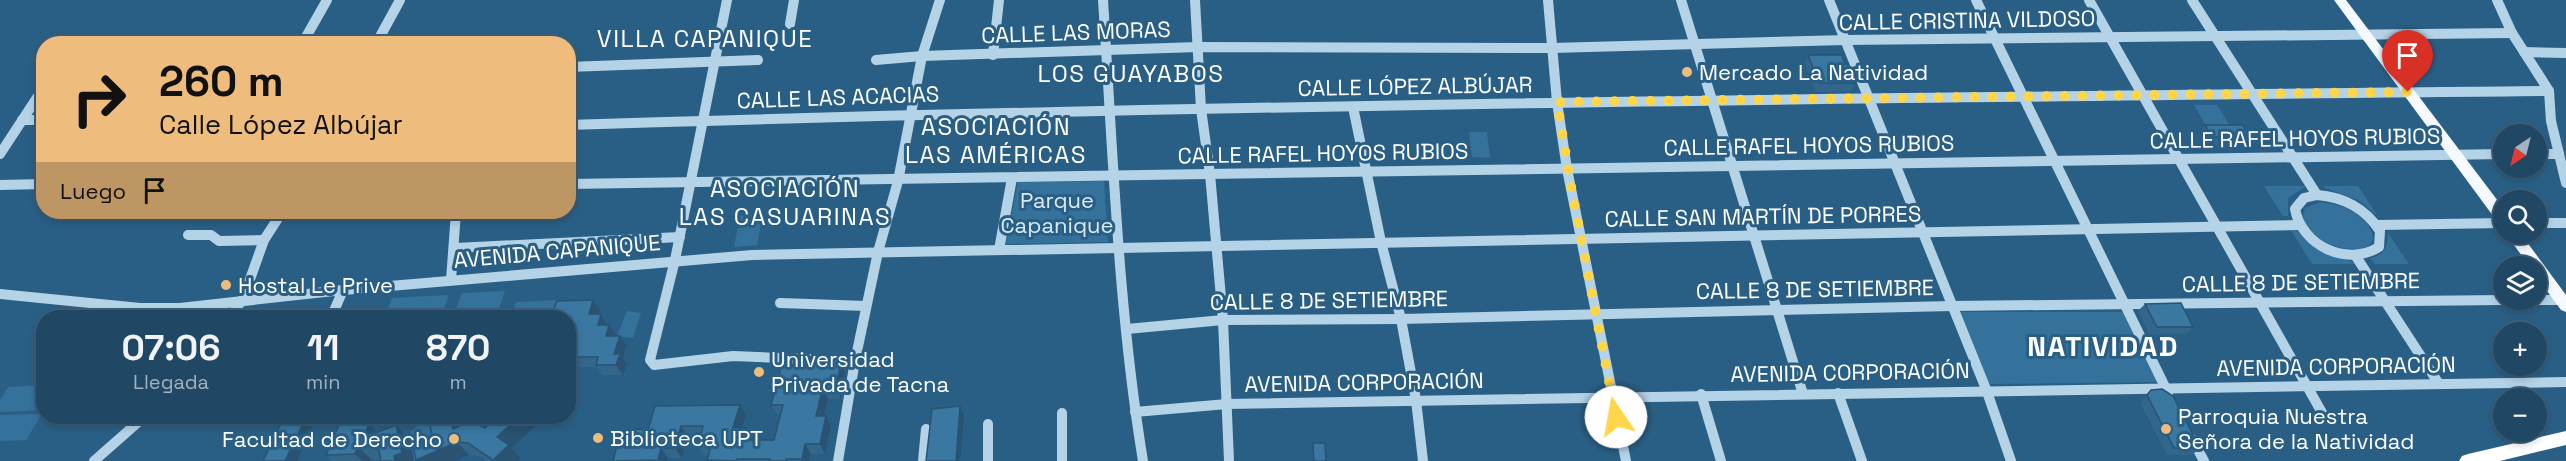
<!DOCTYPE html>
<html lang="es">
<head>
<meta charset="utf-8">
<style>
	body { margin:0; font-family:"Space Grotesk",sans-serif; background:#284e6a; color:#f1f3f6; height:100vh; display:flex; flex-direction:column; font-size:22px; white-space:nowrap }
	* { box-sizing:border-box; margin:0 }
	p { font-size:20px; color:#a2b2bf }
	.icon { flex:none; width:33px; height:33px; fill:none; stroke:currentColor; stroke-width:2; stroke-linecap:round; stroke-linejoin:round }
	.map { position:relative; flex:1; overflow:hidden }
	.side { position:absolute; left:36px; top:310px; width:540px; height:114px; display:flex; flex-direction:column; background:#204764; border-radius:24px; box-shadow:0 3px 9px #0003,0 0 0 2px #3d5f78 }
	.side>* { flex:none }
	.guide { position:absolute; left:36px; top:36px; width:540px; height:183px; border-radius:24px; box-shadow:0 3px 9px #0003,0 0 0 2px #3d5f78; background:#eebc7c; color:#111; overflow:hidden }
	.needle { width:39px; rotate:215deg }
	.tools { position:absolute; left:2493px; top:124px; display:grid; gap:12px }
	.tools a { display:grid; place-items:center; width:54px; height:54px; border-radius:50%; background:#204764; box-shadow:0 3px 9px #0003,0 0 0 2px #3d5f78; font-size:30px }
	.pin { position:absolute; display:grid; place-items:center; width:51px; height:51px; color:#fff; margin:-62px -26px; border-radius:50% 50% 50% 0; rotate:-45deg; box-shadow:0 0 6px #0007 }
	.pin .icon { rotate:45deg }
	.me { position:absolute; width:66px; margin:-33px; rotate:348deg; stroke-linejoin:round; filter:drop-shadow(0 0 4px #0008) }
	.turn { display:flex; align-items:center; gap:21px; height:126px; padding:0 24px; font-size:27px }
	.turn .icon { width:78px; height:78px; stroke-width:2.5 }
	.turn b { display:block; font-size:42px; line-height:51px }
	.then { display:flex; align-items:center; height:57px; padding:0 24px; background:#0003; gap:12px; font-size:22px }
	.eta { display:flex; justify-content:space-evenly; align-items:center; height:102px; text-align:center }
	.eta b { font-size:36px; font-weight:800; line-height:42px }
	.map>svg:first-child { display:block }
	.green { fill:#34729c }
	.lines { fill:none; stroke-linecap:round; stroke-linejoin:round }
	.minor { stroke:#b4d3e7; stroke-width:10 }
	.major { fill:#f6fafe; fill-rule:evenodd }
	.highway { fill:#fff; fill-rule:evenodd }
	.wall { fill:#32668a }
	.shaded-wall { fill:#295371 }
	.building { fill:#3a77a1; stroke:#295371; stroke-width:1.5 }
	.route { stroke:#ffd54a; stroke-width:10; stroke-dasharray:0 18 }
	.poi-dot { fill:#eebc7c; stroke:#2a5f85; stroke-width:2 }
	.labels { text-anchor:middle; stroke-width:6; stroke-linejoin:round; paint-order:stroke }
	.street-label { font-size:22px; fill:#fff; stroke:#2a5f85 }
	.poi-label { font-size:22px; fill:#fff; stroke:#2a5f85; text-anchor:start }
	.park-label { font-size:22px; fill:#d8eaf6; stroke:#2a5f85 }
	.neighbourhood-label { font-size:24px; letter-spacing:1.5px; fill:#fff; stroke:#2a5f85 }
	.district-label { font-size:28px; font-weight:bold; letter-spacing:1.5px; fill:#fff; stroke:#2a5f85 }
</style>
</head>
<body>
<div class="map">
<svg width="2566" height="461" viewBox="0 0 2566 461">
	<rect width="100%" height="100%" fill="#2a5f85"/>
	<g class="green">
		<polygon points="2194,105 2217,105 2232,129 2208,129"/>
		<polygon points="1469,132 1487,132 1490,158 1472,157"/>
		<polygon points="1104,181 1108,242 1006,244 1018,182"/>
		<polygon points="2264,186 2306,186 2288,198 2288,216 2283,216"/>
		<polygon points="2325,186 2358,186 2377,215 2358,200 2323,187"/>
		<path d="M 2321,202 C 2338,204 2354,209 2366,223 C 2393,256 2333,256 2312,232 C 2305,224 2301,219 2305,208 Z"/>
		<polygon points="763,214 757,245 734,247 740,216"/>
		<polygon points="2291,230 2297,231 2303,236 2356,264 2312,264"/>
		<path d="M 2388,233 L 2409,264 L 2375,264 L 2370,258 C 2385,255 2388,247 2388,233 Z"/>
		<polygon points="505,291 496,316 453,317 462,293"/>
		<polygon points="449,295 440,318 384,318 392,298"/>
		<polygon points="561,300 555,318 510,318 516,302"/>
		<polygon points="627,311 641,313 633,338 617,336"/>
		<polygon points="1958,312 2128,312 2161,382 1986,384"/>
		<polygon points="43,385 43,410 0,412 0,400 8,387"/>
		<polygon points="42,414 26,440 0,441 0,415"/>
		<polygon points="428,417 440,450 424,461 414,461 410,432"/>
	</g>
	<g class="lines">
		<g class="minor">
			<polyline points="727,0 675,260 650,360 654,365 733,356 855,361"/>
			<path d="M 1103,0 C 1113,154 1118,309 1143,461"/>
			<polyline points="1195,0 1201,109 1210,174 1223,320 1229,461"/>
			<polyline points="1548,0 1557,102 1567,169 1626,461"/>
			<polyline points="1681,0 1803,394"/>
			<polyline points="1829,0 1986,389 2011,461"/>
			<polyline points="1976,0 2168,393"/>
			<polyline points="2089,0 2325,418"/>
			<polyline points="2192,0 2317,195"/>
			<polyline points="2497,0 2512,33 2549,91 2551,121 2566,183"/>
			<polyline points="790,24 794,0"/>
			<polyline points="302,44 327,0"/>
			<polyline points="376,44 400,0"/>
			<polyline points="2524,52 2566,53"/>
			<polyline points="993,55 999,0"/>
			<polyline points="876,60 922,56 1198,47 1552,48 1846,40 2512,33"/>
			<polyline points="568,67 758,60"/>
			<polyline points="1353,107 1381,242 1401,319 1416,400 1423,461"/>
			<polyline points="22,120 44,120"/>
			<path d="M 568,125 C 1228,104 1889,98 2549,91"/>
			<polyline points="0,154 44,87"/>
			<polyline points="2536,154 2559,154"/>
			<polyline points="568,184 2504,154"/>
			<polyline points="0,185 44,184"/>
			<path d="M 2317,195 C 2344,197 2365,208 2380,231 L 2379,247 C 2347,267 2302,246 2295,209 L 2304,198 Z"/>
			<polyline points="2536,223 2566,223"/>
			<polyline points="2377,225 2504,223"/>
			<polyline points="188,235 211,235 219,241 264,240"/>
			<polyline points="455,248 680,237"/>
			<polyline points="999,250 1012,178"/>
			<polyline points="2355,255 2439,384"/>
			<polyline points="451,280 456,212"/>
			<polyline points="0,294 140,308 180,308 343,290 752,255 2299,225"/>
			<polyline points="2536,300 2562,300"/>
			<polyline points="780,303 866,306"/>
			<polyline points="88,318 97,304"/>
			<polyline points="229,318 243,299 264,240 282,212"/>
			<polyline points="331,318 343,290"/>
			<polyline points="1127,329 1223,320 1401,319 1952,306 2504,300"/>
			<polyline points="1838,393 1862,461"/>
			<polyline points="1701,394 1721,461"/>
			<polyline points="1135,412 1227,404 2566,382"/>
			<polyline points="1062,413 1062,461"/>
			<polyline points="988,424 988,461"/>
			<polyline points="2192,439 2204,461"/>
			<polyline points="94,461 144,417"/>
			<polyline points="838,461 855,361 878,252 898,181 922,56 940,0"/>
			<polyline points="923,461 926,429"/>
		</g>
		<g class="major">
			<polygon points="2334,0 2346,0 2504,209 2504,225 2499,224"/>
			<polygon points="2506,234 2521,234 2566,295 2566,312 2561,310 2536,276 2536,267 2530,267"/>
		</g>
		<polygon class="highway" points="2566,431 2566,445 2500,461 2459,461 2462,456 2468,454"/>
	</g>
	<g class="wall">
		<polygon points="1808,55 1845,64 1855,83 1851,91 1816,92 1805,63"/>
		<polygon points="2205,125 2250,137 2243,145 2206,145 2199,133"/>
		<polygon points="593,300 600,310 599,314 601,314 607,325 609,325 616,335 620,336 627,346 623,358 627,364 623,375 603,375 597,367 575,367 568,359 568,318"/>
		<polygon points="2145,304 2193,327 2187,334 2150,335 2138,311"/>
		<polygon points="841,362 845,372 841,399 828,399 823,416 826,416 831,426 825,454 811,454 809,461 707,461 708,456 704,456 698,446 700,436 688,436 682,458 668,458 667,461 613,461 632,442 648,430 746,415 742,428 753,438 752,440 774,440 780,415 777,415 771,405"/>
		<polygon points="2151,390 2200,448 2192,455 2167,455 2140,403"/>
		<polygon points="428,417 472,417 468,423 485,428 496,417 545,417 512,448 521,459 518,461 487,461 480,456 469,455 456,461 417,461 416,460 433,439"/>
		<polygon points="369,424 377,433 396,425 409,439 381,460 372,460 372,461 332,461 326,455"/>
	</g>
	<g class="shaded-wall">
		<polygon points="593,300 600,310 596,324 589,314"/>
		<polygon points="601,314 607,325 604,335 598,325"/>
		<polygon points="609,325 616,335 606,336"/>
		<polygon points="620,336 627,346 623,358 627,364 623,375 616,365 614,354"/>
		<polygon points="841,362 845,372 841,399 836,388"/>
		<polygon points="823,389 828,399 821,426 816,416"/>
		<polygon points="740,405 746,415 739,437 733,427"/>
		<polygon points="960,406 964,416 960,461 956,461"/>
		<polygon points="826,416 831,426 825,454 820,444"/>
		<polygon points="306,417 307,417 314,424 297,461 285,461"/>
		<polygon points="450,417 472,417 462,430 453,429"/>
		<polygon points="519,417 545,417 512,448 521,459 518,461 494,461 497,437"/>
		<polygon points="369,424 383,438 363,438"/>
		<polygon points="396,425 409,439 414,461 394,461"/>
		<polygon points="681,426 688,436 682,458 675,448"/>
		<polygon points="747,428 753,438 750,450 744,440"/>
		<polygon points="457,442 469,455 456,461 417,461 416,460"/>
		<polygon points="805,444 811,454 809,461 803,461 802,459"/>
		<polygon points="358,447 372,460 372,461 362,461 355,454"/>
		<polygon points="661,448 668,458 667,461 658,460"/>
	</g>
	<g class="building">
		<polygon points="1808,55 1842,55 1845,64 1847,64 1855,83 1819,83"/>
		<polygon points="2205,125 2243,125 2250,137 2212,137"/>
		<polygon points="593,300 589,314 601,314 598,325 609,325 606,336 620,336 614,354 620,354 616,365 596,365 598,357 568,357 571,349 568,349 568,318 550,318 557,301"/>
		<polygon points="2181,303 2193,327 2157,327 2145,304"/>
		<polygon points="841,362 836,388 823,389 821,395 816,416 826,416 820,444 805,444 802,459 786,459 786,461 770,461 770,459 737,459 736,461 707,460 711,446 698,446 703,426 681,426 675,448 661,448 658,460 613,461 618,442 632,442 635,429 648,430 655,406 740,405 733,427 747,428 744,440 774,440 783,405 771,405 781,367"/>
		<polygon points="2162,389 2173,396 2200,448 2174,448 2147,395 2151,390"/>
		<polygon points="960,406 956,461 926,461 932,409"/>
		<polygon points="284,417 306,417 285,461 263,461"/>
		<polygon points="428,417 450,417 453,429 472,421 485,428 496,417 519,417 497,437 509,445 493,460 468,443 457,442 416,460 413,446 433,439"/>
		<polygon points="369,424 363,438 396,425 402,453 394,456 395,461 381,461 378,446 358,447 355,454 326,455 339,425"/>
		<polygon points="1313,443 1325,443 1326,461 1314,461"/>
	</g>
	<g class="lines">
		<polyline class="route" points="1616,417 1572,192 1557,102 2408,92"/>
	</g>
	<g class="poi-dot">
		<circle cx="1687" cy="72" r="6"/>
		<circle cx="226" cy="285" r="6"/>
		<circle cx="759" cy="372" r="6"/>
		<circle cx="2166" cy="429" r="6"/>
		<circle cx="598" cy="438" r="6"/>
		<circle cx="454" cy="439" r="6"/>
	</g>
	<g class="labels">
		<g class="street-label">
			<text transform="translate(1967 20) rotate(-1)" y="8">CALLE CRISTINA VILDOSO</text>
			<text transform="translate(1076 32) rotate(-2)" y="8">CALLE LAS MORAS</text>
			<text transform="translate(1415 86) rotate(-1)" y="8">CALLE LÓPEZ ALBÚJAR</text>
			<text transform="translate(838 97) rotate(-2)" y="8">CALLE LAS ACACIAS</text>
			<text transform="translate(2295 138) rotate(-1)" y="8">CALLE RAFEL HOYOS RUBIOS</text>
			<text transform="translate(1809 145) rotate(-1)" y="8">CALLE RAFEL HOYOS RUBIOS</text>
			<text transform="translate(1323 153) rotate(-1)" y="8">CALLE RAFEL HOYOS RUBIOS</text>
			<text transform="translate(1763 216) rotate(-1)" y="8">CALLE SAN MARTÍN DE PORRES</text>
			<text transform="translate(557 251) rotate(-5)" y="8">AVENIDA CAPANIQUE</text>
			<text transform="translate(2301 282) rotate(-1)" y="8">CALLE 8 DE SETIEMBRE</text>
			<text transform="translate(1815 289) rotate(-1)" y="8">CALLE 8 DE SETIEMBRE</text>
			<text transform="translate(1329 300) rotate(-1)" y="8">CALLE 8 DE SETIEMBRE</text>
			<text transform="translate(2336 366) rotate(-1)" y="8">AVENIDA CORPORACIÓN</text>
			<text transform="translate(1850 372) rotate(-1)" y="8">AVENIDA CORPORACIÓN</text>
			<text transform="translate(1364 382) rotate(-1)" y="8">AVENIDA CORPORACIÓN</text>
		</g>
		<g class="poi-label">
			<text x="1699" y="80">Mercado La Natividad</text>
			<text x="238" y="293">Hostal Le Prive</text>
			<text x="771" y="367">Universidad<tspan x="771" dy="25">Privada de Tacna</tspan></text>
			<text x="2178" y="424">Parroquia Nuestra<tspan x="2178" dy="25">Señora de la Natividad</tspan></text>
			<text x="610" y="446">Biblioteca UPT</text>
			<text x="442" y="447" text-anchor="end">Facultad de Derecho</text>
		</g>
		<g class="park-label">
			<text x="1057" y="208">Parque<tspan x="1057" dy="25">Capanique</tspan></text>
		</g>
		<g class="neighbourhood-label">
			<text x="705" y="47">VILLA CAPANIQUE</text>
			<text x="1131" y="82">LOS GUAYABOS</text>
			<text x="996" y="135">ASOCIACIÓN<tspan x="996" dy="28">LAS AMÉRICAS</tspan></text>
			<text x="785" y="197">ASOCIACIÓN<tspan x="785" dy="28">LAS CASUARINAS</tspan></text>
		</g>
		<g class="district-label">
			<text x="2103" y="356">NATIVIDAD</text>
		</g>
	</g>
</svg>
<div class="tools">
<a><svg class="needle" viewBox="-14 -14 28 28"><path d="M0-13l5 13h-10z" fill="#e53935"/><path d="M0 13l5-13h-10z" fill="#a2b2bf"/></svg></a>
<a><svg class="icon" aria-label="search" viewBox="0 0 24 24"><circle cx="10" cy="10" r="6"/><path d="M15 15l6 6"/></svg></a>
<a><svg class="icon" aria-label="layers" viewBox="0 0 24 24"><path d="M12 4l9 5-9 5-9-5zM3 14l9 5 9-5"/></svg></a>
<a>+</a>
<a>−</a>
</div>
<div class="pin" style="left:2408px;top:92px;background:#d93025"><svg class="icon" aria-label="arrive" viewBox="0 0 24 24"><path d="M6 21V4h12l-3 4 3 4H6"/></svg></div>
<svg class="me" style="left:1616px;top:417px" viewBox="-20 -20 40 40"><circle r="19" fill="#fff"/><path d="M0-13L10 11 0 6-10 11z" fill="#ffd54a"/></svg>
<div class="guide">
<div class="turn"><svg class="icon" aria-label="right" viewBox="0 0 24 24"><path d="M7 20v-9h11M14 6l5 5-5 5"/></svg><div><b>260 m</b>Calle López Albújar</div></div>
<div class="then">Luego<svg class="icon" aria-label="arrive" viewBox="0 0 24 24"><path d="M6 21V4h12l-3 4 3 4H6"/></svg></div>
</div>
<section class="side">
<div class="eta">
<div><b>07:06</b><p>Llegada</p></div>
<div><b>11</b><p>min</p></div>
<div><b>870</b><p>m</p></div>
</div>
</section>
</div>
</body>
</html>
